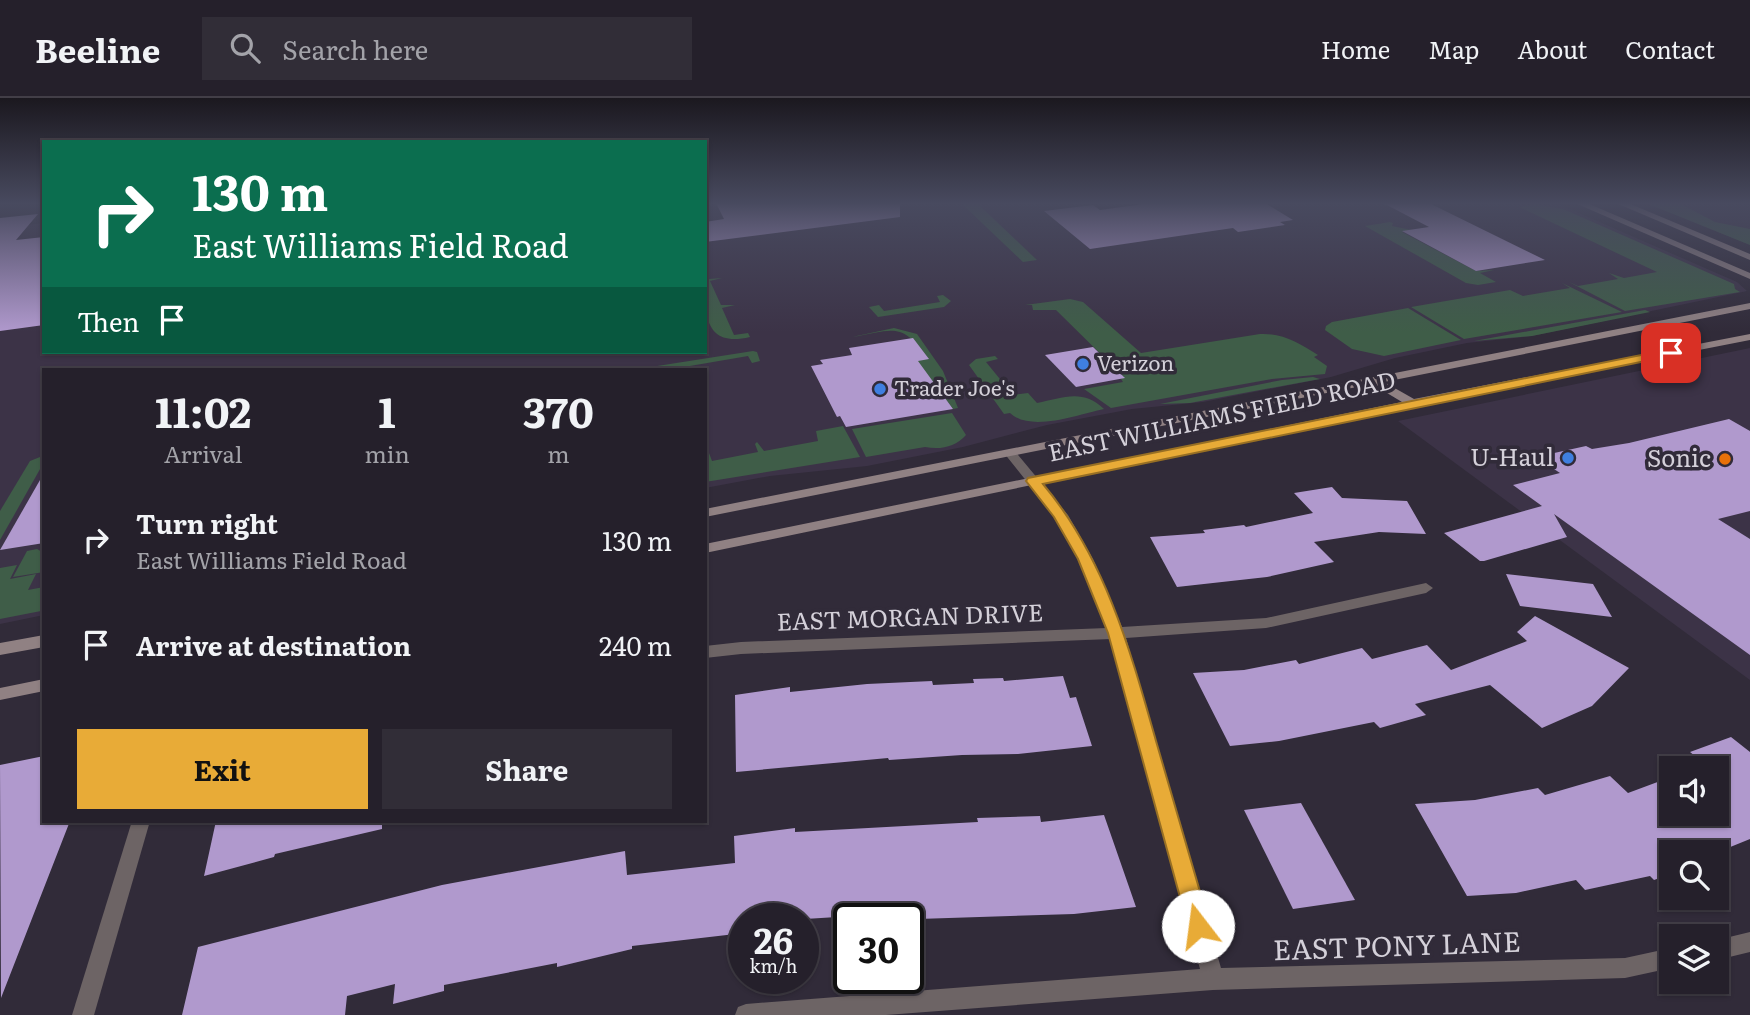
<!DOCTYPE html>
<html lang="en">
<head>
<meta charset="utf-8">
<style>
	body { margin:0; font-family:Literata,serif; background:#312d37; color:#f1f3f6; height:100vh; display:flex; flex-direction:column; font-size:26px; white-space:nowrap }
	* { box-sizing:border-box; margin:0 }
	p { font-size:23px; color:#a3a3a9 }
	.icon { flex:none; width:38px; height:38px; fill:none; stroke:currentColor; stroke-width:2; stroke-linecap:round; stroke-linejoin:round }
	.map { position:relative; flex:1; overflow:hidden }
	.details { position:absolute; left:42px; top:270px; width:665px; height:455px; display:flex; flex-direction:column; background:#25202b; border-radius:0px; box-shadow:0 2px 5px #0004,0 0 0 2px #423e47 }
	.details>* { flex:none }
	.banner { position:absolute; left:42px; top:42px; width:665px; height:214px; border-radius:0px; box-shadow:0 2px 5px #0004,0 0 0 2px #423e47; background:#0b6e4f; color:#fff; overflow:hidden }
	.fabs { position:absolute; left:1659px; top:658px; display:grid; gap:14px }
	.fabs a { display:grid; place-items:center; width:70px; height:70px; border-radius:0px; background:#25202b; box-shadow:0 2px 5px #0004,0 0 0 2px #423e47; font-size:35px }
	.speed { position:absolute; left:728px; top:805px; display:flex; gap:14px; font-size:35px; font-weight:700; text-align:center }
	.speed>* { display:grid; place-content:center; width:91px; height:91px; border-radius:50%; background:#25202b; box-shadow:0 2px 5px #0004,0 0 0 2px #423e47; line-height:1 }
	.speed small { font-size:18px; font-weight:400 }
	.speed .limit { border:4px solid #111; border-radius:10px; background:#fff; color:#111 }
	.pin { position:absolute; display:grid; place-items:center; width:60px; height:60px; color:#fff; margin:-30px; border-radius:14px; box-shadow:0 4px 10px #0006 }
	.me { position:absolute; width:77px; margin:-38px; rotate:345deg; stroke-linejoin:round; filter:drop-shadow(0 0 5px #0008) }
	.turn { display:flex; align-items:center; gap:24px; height:147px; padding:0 35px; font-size:32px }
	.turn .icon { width:91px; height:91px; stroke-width:2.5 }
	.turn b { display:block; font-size:49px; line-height:60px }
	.then { display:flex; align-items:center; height:66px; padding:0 35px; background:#0003; gap:14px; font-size:26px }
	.eta { display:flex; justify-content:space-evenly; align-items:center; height:119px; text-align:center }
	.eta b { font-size:42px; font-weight:700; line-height:49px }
	.button { display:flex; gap:14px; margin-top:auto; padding:14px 35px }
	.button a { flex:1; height:80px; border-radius:0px; background:#e8ab37; color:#111; font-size:28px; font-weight:700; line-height:80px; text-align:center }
	.button a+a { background:#312d37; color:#f1f3f6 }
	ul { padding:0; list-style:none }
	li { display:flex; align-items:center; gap:21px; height:105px; padding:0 35px }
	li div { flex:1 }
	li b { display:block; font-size:26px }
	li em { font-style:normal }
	header { display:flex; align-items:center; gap:42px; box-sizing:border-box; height:98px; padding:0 35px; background:#25202b; border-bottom:2px solid #423e47 }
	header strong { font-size:33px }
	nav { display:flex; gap:38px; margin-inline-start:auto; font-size:24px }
	.search { width:490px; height:63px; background:#312d37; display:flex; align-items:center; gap:18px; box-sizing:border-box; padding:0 24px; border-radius:0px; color:#a3a3a9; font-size:26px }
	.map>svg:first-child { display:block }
	.built { fill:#3c3347 }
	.green { fill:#3f5d48 }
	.building { fill:#b099cd }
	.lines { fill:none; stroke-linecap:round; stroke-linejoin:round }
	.minor { fill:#6d6465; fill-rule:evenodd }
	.secondary { fill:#908183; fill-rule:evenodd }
	.route { fill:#e8ab37; stroke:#976f24; stroke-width:2 }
	.shop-dot { fill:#3f7fe0; stroke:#312b39; stroke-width:2.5 }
	.food-dot { fill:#e8710a; stroke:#312b39; stroke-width:2.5 }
	.labels { text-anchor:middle; stroke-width:7; stroke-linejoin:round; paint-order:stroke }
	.far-poi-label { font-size:21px; fill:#d4d0d9; stroke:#312b39; text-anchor:start }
	.street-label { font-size:24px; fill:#d4d0d9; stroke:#312b39 }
	.poi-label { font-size:24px; fill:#d4d0d9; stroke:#312b39; text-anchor:end }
	.near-street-label { font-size:28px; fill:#d4d0d9; stroke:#312b39 }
</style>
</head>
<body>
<header>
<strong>Beeline</strong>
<div class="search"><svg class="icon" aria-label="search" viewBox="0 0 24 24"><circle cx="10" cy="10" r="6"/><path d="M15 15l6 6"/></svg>Search here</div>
<nav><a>Home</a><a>Map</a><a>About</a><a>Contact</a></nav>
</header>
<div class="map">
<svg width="1750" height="917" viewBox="0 0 1750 917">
	<rect width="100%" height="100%" fill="#312b39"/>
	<g class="built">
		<polygon points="705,105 1556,105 1737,184 1747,193 1532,238 1467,245 1395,260 1331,279 1203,304 1132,311 1047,327 963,349 867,368 770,378 705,390 705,271 44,271 44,517 0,526 0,130 44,125 44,254 705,254"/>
		<polygon points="1646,105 1750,105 1750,147 1738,142"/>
		<polygon points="1750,250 1750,582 1398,323"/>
	</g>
	<g class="green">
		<polygon points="961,105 977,105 1037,162 1023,164"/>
		<polygon points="1646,105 1679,105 1715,124 1750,131 1750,147"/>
		<polygon points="1534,106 1563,111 1734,186 1735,191 1740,194 1625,213 1569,184 1578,188 1618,181 1609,175 1624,180 1657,174 1519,109"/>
		<polygon points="1390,124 1393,125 1392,128 1412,132 1402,134 1476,173 1494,172 1480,175 1496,184 1478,187 1466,185 1365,128"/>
		<path d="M 705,172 L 709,181 L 722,180 L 710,183 L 721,207 L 735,207 L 722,210 L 734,237 L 748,235 L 750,239 C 700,251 705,208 705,172 Z"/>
		<polygon points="1562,185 1622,214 1464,241 1411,209 1510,192 1523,198 1570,190"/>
		<polygon points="943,197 951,203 944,209 878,219 869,209 879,207 884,213 940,204 937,198"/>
		<path d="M 1070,201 L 1083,204 L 1141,255 L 1260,236 C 1283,235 1299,245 1318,257 L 1314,259 L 1327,268 L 1325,276 L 1272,281 L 1111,310 L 1084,291 L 1123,284 L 1121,281 L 1124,279 L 1056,212 L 1033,212 L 1032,207 L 1025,207 Z"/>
		<polygon points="1408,210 1461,242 1384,258 1352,251 1325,232 1326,228 1332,224"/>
		<polygon points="1645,212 1650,214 1532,238 1474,243"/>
		<path d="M 894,230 L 917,236 L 943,273 L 958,310 L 953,311 L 916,263 L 928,260 C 901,223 894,232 852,239 Z"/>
		<polygon points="753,253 757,254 760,263 752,265 748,258 684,269 684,271 638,271"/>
		<path d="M 995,258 L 998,261 L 986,264 L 1013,297 L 1028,295 L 1037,305 C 1062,300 1083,290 1104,311 C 1079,316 1031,335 1010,315 L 1004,316 L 969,267 L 976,261 Z"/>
		<polygon points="1313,279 1320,281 1190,305 1160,306 1282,282"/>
		<path d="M 952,315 L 966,337 C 955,349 941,352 925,349 L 866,359 L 852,331 Z"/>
		<polygon points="843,328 860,359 705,384 705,354 709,355 712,363 758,354 755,346 757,344 764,353 818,343 816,333"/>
		<polygon points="40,359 44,360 44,364 0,442 0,413 30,363"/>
		<polygon points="37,451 44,455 44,474 13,479 27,453"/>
		<polygon points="17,467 10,481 36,476 28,492 44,489 41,513 0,521 0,470"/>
	</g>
	<g class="building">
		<polygon points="716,105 900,105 900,119 705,144 705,124 724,121"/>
		<polygon points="1151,105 1265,105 1293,122 1280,124 1285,127 1238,134 1233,130 1090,151 1044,113 1093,107 1100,112"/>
		<polygon points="1383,105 1429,105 1545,162 1476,173 1402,133 1429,129"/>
		<polygon points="38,116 16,142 44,139 44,227 0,233 0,120"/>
		<polygon points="913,240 929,261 918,263 953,311 846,329 840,318 837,319 811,268 823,266 820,262 852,257 849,250"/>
		<polygon points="1093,249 1125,280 1076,289 1045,257"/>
		<polygon points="1729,321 1750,333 1750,413 1718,421 1750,441 1750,557 1554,416 1567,439 1484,463 1480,463 1444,435 1542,408 1513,387 1560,375 1536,359 1586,348 1592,351 1629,345"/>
		<polygon points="44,375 44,445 0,452"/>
		<polygon points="1332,389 1342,400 1407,403 1426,436 1379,434 1314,444 1334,464 1267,479 1177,489 1150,439 1205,435 1203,432 1244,427 1246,429 1313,415 1294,395"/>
		<polygon points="1506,476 1593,486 1612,519 1520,508"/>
		<polygon points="1535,518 1629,570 1592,608 1542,630 1490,587 1415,606 1426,617 1380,630 1374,624 1279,643 1230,648 1193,575 1244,572 1296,562 1299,566 1362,550 1372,561 1427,547 1451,572 1527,543 1517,534"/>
		<polygon points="1063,578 1070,600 1076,599 1092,648 1018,656 962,657 889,662 888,660 736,674 735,597 790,589 790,594 867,586 932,583 933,587 974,585 973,581 1003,580 1004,583"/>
		<polygon points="1731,639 1750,654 1750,741 1718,754 1671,754 1671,776 1654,782 1650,778 1585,792 1576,782 1516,795 1467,798 1415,706 1475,702 1538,690 1545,697 1610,678 1628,695 1671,679 1671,716 1717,716 1717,670 1710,670 1690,654"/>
		<polygon points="44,658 44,723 70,723 1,900 0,667"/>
		<polygon points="1301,705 1355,802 1293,811 1244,712"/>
		<polygon points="1104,717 1136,809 1074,816 918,821 917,814 805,821 744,821 744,835 632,848 632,851 557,869 557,865 444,887 444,893 393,906 395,886 347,898 345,917 182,917 198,849 442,787 625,753 627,777 735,765 734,738 795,730 795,734 978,724 977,720 1040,718 1041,724"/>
		<polygon points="216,723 382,723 382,731 275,756 274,759 204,778"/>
	</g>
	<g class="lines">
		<g class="minor">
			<polygon points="1010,351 1014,352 1068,417 1093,461 1122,529 1266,520 1426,485 1433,490 1426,495 1266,530 1126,540 1221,870 1625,860 1671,850 1671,870 1625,880 1213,892 886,917 735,917 738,909 746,906 1200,871 1111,541 741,556 705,560 705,548 741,544 1107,530 1079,461 1055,419 1004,355"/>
			<polygon points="132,723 150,723 94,917 72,917"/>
			<polygon points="1750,834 1750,854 1717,862 1717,842"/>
		</g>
		<g class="secondary">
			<polygon points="1575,105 1587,105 1750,175 1750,181"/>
			<polygon points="1616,105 1628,105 1750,156 1750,162"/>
			<polygon points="1750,205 1750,211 1384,284 1414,301 1750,236 1750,242 1412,308 705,455 705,446 1402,304 1372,286 705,419 705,411"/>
			<polygon points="44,537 44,549 0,557 0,545"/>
			<polygon points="44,581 44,593 0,602 0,590"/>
		</g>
	</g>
	<linearGradient id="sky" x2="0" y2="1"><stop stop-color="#1b181f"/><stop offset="0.45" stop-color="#484a5f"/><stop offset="1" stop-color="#484a5f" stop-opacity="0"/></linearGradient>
	<rect width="1750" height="234" fill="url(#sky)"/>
	<path class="route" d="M 1671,251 L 1677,255 L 1675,257 L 1043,386 C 1105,460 1130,551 1156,643 C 1174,704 1192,766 1210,828 L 1206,836 L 1198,839 L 1190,836 L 1108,535 L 1078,461 L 1054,419 L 1026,383 L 1028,380 Z"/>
	<g class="shop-dot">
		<circle cx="1083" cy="266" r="7"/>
		<circle cx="880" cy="291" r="7"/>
		<circle cx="1568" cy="360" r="7"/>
	</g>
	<circle class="food-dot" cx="1725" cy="361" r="7"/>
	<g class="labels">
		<g class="far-poi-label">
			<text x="1097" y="273">Verizon</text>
			<text x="894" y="298">Trader Joe's</text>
		</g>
		<g class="street-label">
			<text transform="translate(1222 319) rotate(-12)" y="8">EAST WILLIAMS FIELD ROAD</text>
			<text transform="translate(910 520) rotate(-2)" y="8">EAST MORGAN DRIVE</text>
		</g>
		<g class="poi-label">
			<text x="1554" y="368">U-Haul</text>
			<text x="1711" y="369">Sonic</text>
		</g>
		<g class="near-street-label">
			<text transform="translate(1397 848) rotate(-2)" y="10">EAST PONY LANE</text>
		</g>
	</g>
</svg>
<div class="fabs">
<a><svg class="icon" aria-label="sound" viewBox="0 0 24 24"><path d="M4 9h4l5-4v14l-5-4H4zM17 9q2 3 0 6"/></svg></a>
<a><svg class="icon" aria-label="search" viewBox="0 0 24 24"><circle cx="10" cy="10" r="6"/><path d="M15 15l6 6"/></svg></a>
<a><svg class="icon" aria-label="layers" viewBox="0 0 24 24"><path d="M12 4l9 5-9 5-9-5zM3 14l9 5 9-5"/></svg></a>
</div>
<div class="speed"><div>26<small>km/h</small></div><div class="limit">30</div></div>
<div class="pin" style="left:1671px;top:255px;background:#d93025"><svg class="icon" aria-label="arrive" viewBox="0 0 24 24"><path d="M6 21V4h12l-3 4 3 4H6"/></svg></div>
<svg class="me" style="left:1198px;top:828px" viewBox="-20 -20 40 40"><circle r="19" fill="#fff"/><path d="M0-13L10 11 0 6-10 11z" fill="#e8ab37"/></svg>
<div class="banner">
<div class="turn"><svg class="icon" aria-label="right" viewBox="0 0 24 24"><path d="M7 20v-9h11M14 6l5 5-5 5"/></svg><div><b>130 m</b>East Williams Field Road</div></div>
<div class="then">Then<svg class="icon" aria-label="arrive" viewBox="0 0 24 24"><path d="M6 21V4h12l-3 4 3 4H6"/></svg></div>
</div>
<section class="details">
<div class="eta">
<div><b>11:02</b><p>Arrival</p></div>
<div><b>1</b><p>min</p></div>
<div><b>370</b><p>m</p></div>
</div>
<ul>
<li><svg class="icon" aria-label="right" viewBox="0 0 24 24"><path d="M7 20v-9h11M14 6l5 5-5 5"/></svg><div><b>Turn right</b><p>East Williams Field Road</p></div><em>130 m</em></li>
<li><svg class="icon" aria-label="arrive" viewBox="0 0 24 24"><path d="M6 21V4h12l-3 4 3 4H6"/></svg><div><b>Arrive at destination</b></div><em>240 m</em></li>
</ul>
<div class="button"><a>Exit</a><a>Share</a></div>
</section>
</div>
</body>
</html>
